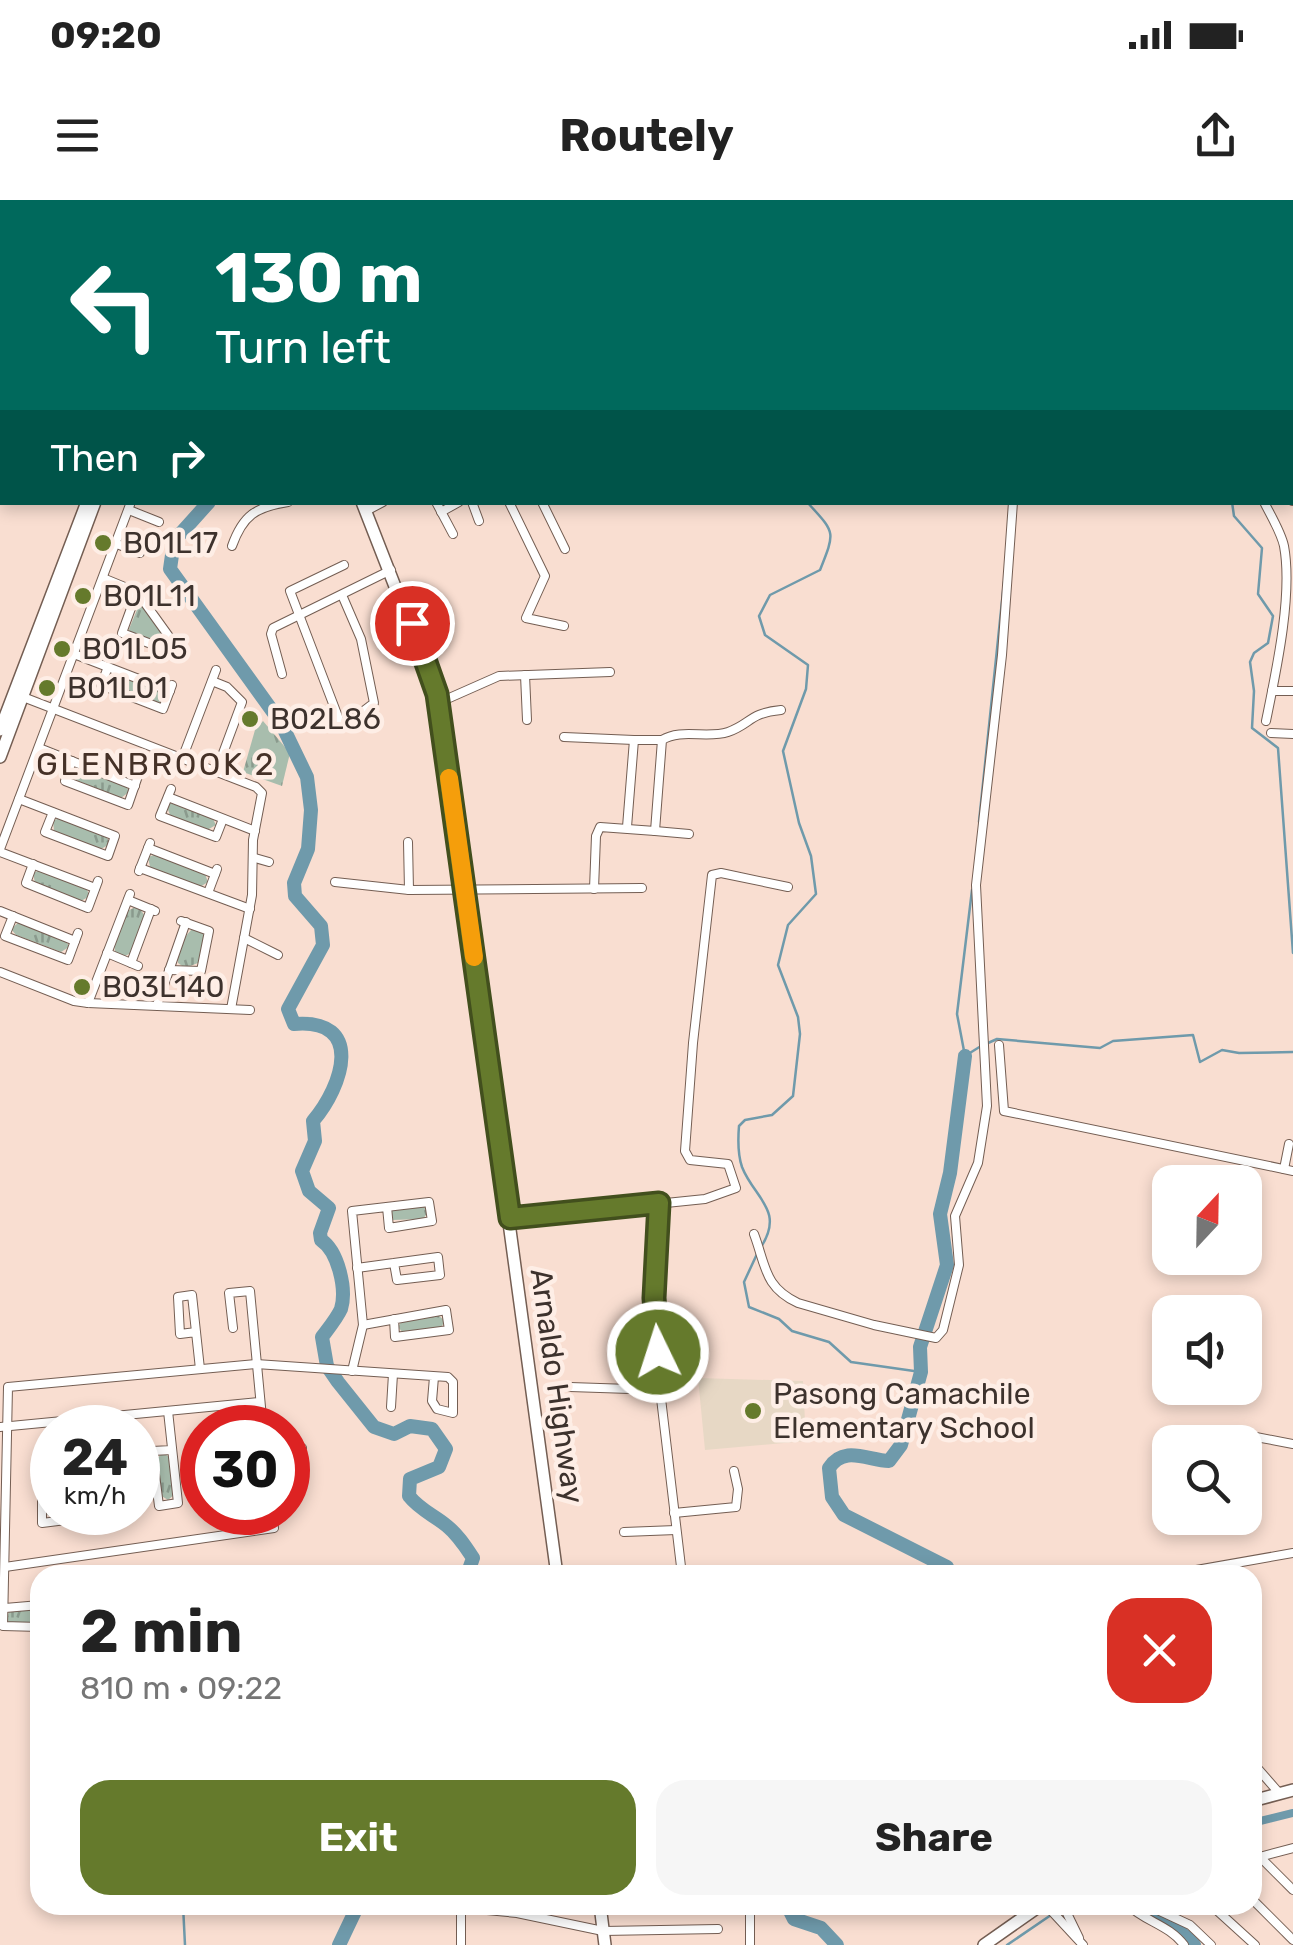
<!DOCTYPE html>
<html lang="en">
<head>
<meta charset="utf-8">
<style>
	body { margin:0; font-family:Rubik,sans-serif; background:#f6f6f6; color:#222; height:100vh; display:flex; flex-direction:column; font-size:38px; white-space:nowrap }
	* { box-sizing:border-box; margin:0 }
	p { font-size:32px; color:#767676 }
	.icon { flex:none; width:55px; height:55px; fill:none; stroke:currentColor; stroke-width:2; stroke-linecap:round; stroke-linejoin:round }
	.map { position:relative; flex:1; overflow:hidden }
	.sheet { position:absolute; left:30px; top:1365px; width:1232px; height:350px; display:flex; flex-direction:column; background:#fff; border-radius:30px; box-shadow:0 5px 15px #0003 }
	.sheet>* { flex:none }
	.banner { position:absolute; left:0px; top:0px; width:1295px; height:305px; box-shadow:0 5px 15px #0003; background:#00695c; color:#fff; overflow:hidden }
	.needle { width:65px; rotate:22deg }
	.buttons { position:absolute; left:1152px; top:965px; display:grid; gap:20px }
	.buttons a { display:grid; place-items:center; width:110px; height:110px; border-radius:20px; background:#fff; box-shadow:0 5px 15px #0003; font-size:50px }
	.speed { position:absolute; left:30px; top:1205px; display:flex; gap:20px; font-size:50px; font-weight:700; text-align:center }
	.speed>* { display:grid; place-content:center; width:130px; height:130px; border-radius:50%; background:#fff; box-shadow:0 5px 15px #0003; line-height:1 }
	.speed small { font-size:25px; font-weight:400 }
	.speed .limit { border:15px solid #d22; background:#fff; color:#111 }
	.pin { position:absolute; display:grid; place-items:center; width:85px; height:85px; color:#fff; margin:-42px; border:5px solid #fff; border-radius:50%; box-shadow:0 2px 10px #0007 }
	.me { position:absolute; width:110px; margin:-55px; rotate:356deg; stroke-linejoin:round; filter:drop-shadow(0 0 8px #0008) }
	.turn { display:flex; align-items:center; gap:35px; height:210px; padding:0 50px; font-size:45px }
	.turn .icon { width:130px; height:130px; stroke-width:2.5 }
	.turn b { display:block; font-size:70px; line-height:85px }
	.then { display:flex; align-items:center; height:95px; padding:0 50px; background:#0003; gap:20px; font-size:38px }
	.round { display:grid; place-items:center; flex:none; width:105px; height:105px; border-radius:30px; background:#f6f6f6 }
	.summary { display:flex; align-items:center; justify-content:space-between; height:170px; padding:0 50px }
	h1 { font-size:60px; font-weight:700; line-height:75px }
	.cta { display:flex; gap:20px; margin-top:auto; padding:20px 50px }
	.cta a { flex:1; height:115px; border-radius:30px; background:#657a2c; color:#fff; font-size:40px; font-weight:700; line-height:115px; text-align:center }
	.cta a+a { background:#f6f6f6; color:#222 }
	.status { display:flex; justify-content:space-between; align-items:center; height:70px; padding:0 50px; background:#fff; direction:ltr }
	.status svg { height:28px; fill:currentColor }
	header { display:flex; justify-content:space-between; align-items:center; height:130px; padding:0 50px; background:#fff; font-size:45px; font-weight:700 }
	.map>svg:first-child { display:block }
	.education { fill:#e7d8c5 }
	.grass { fill:url(#grass-tufts) }
	.lines { fill:none; stroke-linecap:round; stroke-linejoin:round }
	.stream { stroke:#6f9aab; stroke-width:2.5 }
	.canal { stroke:#6f9aab; stroke-width:8 }
	.river { stroke:#6f9aab; stroke-width:14 }
	.street-casing { stroke:#745e53; stroke-width:10 }
	.secondary-casing { stroke:#745e53; stroke-width:14 }
	.street { stroke:#fff; stroke-width:8 }
	.secondary { stroke:#fff; stroke-width:11 }
	.route-casing { stroke:#424f1d; stroke-width:25 }
	.route { stroke:#657a2c; stroke-width:18 }
	.slow { stroke:#f59e0b; stroke-width:18 }
	.poi-dot { fill:#657a2c; stroke:#feeee6; stroke-width:4 }
	.labels { text-anchor:middle; stroke-width:9; stroke-linejoin:round; paint-order:stroke }
	.poi-label { font-size:30px; fill:#3d322d; stroke:#feeee6; text-anchor:start }
	.street-label { font-size:30px; fill:#3d322d; stroke:#feeee6 }
	.neighbourhood-label { font-size:32px; letter-spacing:2.5px; fill:#453127; stroke:#feeee6 }
</style>
</head>
<body>
<div class="status"><b>09:20</b><svg viewBox="0 0 49 12"><path d="M0 12V9h3v3zM5 12V6h3v6zM10 12V3h3v9zM15 12V0h3v12zM26 1h20v11H26zM47 4h2v5h-2z"/></svg></div>
<header><svg class="icon" aria-label="menu" viewBox="0 0 24 24"><path d="M4 6h16M4 12h16M4 18h16"/></svg>Routely<svg class="icon" aria-label="share" viewBox="0 0 24 24"><path d="M12 15V3M7 8l5-5 5 5M5 13v7h14v-7"/></svg></header>
<div class="map">
<svg width="1293" height="1745" viewBox="0 0 1293 1745">
	<defs>
		<pattern id="grass-tufts" width="24" height="20" patternUnits="userSpaceOnUse" patternTransform="scale(2.5)"><rect width="24" height="20" fill="#a8bdad"/><path d="M3 7l-1-3M5 7V3M7 7l1-3M15 17l-1-3M17 17v-4M19 17l1-3" fill="none" stroke="#8a9a8d"/></pattern>
	</defs>
	<rect width="100%" height="100%" fill="#f9ded1"/>
	<polygon class="education" points="698,1178 803,1181 806,1241 705,1250"/>
	<g class="grass">
		<polygon points="139,405 142,406 165,436 161,444 130,433 129,429"/>
		<polygon points="115,473 162,491 165,494 163,503 157,504 109,484 108,478"/>
		<polygon points="263,521 290,553 282,586 243,572 255,530"/>
		<polygon points="79,567 126,585 129,592 121,598 76,580 72,571"/>
		<polygon points="170,603 212,617 216,625 207,630 170,615 167,607"/>
		<polygon points="59,618 106,636 110,644 101,649 54,631 53,621"/>
		<polygon points="154,655 205,674 208,682 200,687 150,667 148,657"/>
		<polygon points="40,670 86,688 90,696 81,701 35,683 33,673"/>
		<polygon points="138,706 145,716 131,753 121,758 116,755 114,746 127,711"/>
		<polygon points="19,722 66,740 69,747 61,752 16,735 11,729"/>
		<path d="M 194,728 L 203,732 L 205,738 L 198,763 L 185,768 L 178,763 C 177,752 185,733 194,728 Z"/>
		<polygon points="422,1005 428,1012 423,1019 392,1020 390,1011"/>
		<polygon points="438,1115 445,1121 440,1129 404,1134 398,1127 403,1119"/>
		<polygon points="163,1253 171,1258 175,1294 168,1300 160,1295 156,1259"/>
		<polygon points="50,1265 52,1266 52,1312 62,1313 54,1319 45,1313 45,1267"/>
		<polygon points="40,1408 40,1424 11,1425 5,1418 11,1410"/>
	</g>
	<g class="lines">
		<g class="stream">
			<polyline points="1026,0 1026,2"/>
			<polyline points="364,2 364,0"/>
			<polyline points="1099,2 1100,0"/>
			<polyline points="1232,302 1234,316 1262,348 1258,394 1273,416 1268,443 1254,453 1250,462 1254,491 1252,528 1278,548 1293,753"/>
			<polyline points="979,622 1004,382"/>
			<polyline points="972,690 957,814 965,856 981,846"/>
			<polyline points="988,843 997,839 1100,848 1113,841 1193,835 1200,862 1222,850 1239,853 1293,852"/>
			<path d="M 761,1047 C 785,1010 754,998 742,967 C 738,955 738,938 739,926 L 745,920 L 772,915 L 793,896 L 800,834 L 798,817 L 778,765 L 788,725 L 816,694 L 811,656 L 799,623 L 783,551 L 806,489 L 808,465 L 765,435 L 759,416 L 770,395 L 820,370 C 836,330 835,333 807,302"/>
			<polyline points="757,1054 744,1082 749,1107 779,1119 792,1131 829,1142 851,1162 921,1172"/>
			<polyline points="183,1705 185,1745"/>
			<polyline points="1007,1745 1051,1715"/>
		</g>
		<polyline class="canal" points="1252,1623 1293,1613"/>
		<g class="river">
			<polyline points="7,0 11,2"/>
			<polyline points="48,2 51,0"/>
			<path d="M 209,302 L 174,341 L 170,369 L 281,523 L 307,577 L 311,610 L 308,649 L 294,683 L 295,696 L 321,726 L 323,745 L 288,809 L 294,824 C 365,818 343,886 313,921 L 315,941 L 302,971 L 309,991 L 329,1008 L 320,1033 L 321,1040 C 338,1051 347,1089 341,1109 C 337,1118 328,1129 322,1137 L 327,1166 L 338,1182 L 374,1227 L 394,1234 L 410,1226 L 432,1229 L 446,1249 L 439,1267 L 410,1279 L 409,1296 C 420,1310 434,1315 447,1326 C 458,1335 465,1346 473,1358 L 467,1375"/>
			<path d="M 950,1375 L 947,1367 L 844,1315 L 832,1297 L 829,1268 C 844,1245 867,1260 889,1261 L 901,1245 L 921,1172 L 920,1147 L 947,1065 L 940,1014 L 950,973 L 965,856"/>
			<polyline points="787,1705 794,1719 821,1728 837,1745"/>
			<path d="M 1137,1705 C 1156,1723 1174,1722 1194,1745"/>
			<polyline points="339,1745 358,1705"/>
		</g>
		<defs>
			<g id="street">
				<polyline points="107,0 108,2"/>
				<polyline points="138,0 139,2"/>
				<polyline points="170,0 170,2"/>
				<polyline points="385,0 392,2"/>
				<polyline points="886,0 889,0"/>
				<polyline points="976,0 982,2"/>
				<polyline points="1211,0 1212,2"/>
				<polyline points="81,2 82,0"/>
				<polyline points="407,2 407,0"/>
				<polyline points="431,2 432,0"/>
				<polyline points="460,2 460,0"/>
				<polyline points="484,2 485,0"/>
				<polyline points="513,2 513,0"/>
				<polyline points="541,2 542,0"/>
				<polyline points="567,2 567,0"/>
				<polyline points="594,2 594,0"/>
				<polyline points="619,2 620,0"/>
				<polyline points="647,2 647,0"/>
				<polyline points="676,2 677,0"/>
				<polyline points="702,2 702,0"/>
				<polyline points="729,2 730,0"/>
				<polyline points="755,2 756,0"/>
				<polyline points="781,2 781,0"/>
				<polyline points="807,2 807,0"/>
				<polyline points="832,2 832,0"/>
				<polyline points="859,2 859,0"/>
				<polyline points="1032,2 1032,0"/>
				<polyline points="1292,8 1293,7"/>
				<polyline points="0,47 2,48"/>
				<polyline points="1292,58 1293,59"/>
				<polyline points="1292,166 1293,167"/>
				<polyline points="1292,210 1293,210"/>
				<polyline points="1292,254 1293,254"/>
				<polyline points="1292,301 1293,301"/>
				<polyline points="436,302 453,334"/>
				<polyline points="472,302 479,321"/>
				<polyline points="509,302 545,376 526,418 564,426"/>
				<polyline points="542,302 565,349"/>
				<path d="M 1264,302 C 1271,316 1281,332 1284,346 C 1293,395 1276,472 1266,521"/>
				<polyline points="129,310 159,322"/>
				<polyline points="366,311 383,302"/>
				<polyline points="441,312 459,302"/>
				<polyline points="117,344 140,353"/>
				<path d="M 232,346 C 243,315 256,307 288,302"/>
				<polyline points="103,378 137,392 183,456"/>
				<polyline points="137,392 122,433 183,456"/>
				<polyline points="342,395 361,439 374,503 345,525 340,522 290,391 344,365"/>
				<polyline points="74,454 170,491"/>
				<polyline points="108,467 101,485 163,509 172,485"/>
				<polyline points="282,474 271,434 273,428 391,370"/>
				<polyline points="525,475 527,520"/>
				<polyline points="212,481 227,487 242,502 216,572"/>
				<polyline points="1272,491 1293,491"/>
				<polyline points="23,497 256,587 262,593 253,640 252,695 231,809"/>
				<polyline points="438,503 499,476 610,472"/>
				<polyline points="1271,533 1293,534"/>
				<polyline points="564,537 634,540"/>
				<polyline points="39,548 135,586"/>
				<polyline points="182,559 216,470"/>
				<polyline points="72,561 65,581 128,605 138,576"/>
				<polyline points="171,589 160,616 216,637 223,619"/>
				<polyline points="168,597 255,631"/>
				<polyline points="19,599 115,636 108,656 45,632 53,612"/>
				<polyline points="627,627 634,540 662,540"/>
				<polyline points="655,631 689,634"/>
				<polyline points="408,642 409,690 642,688"/>
				<polyline points="148,648 215,674"/>
				<polyline points="0,649 131,302"/>
				<polyline points="0,652 95,688"/>
				<polyline points="255,658 269,662"/>
				<polyline points="33,664 26,683 88,708 98,681"/>
				<polyline points="140,668 250,709"/>
				<polyline points="139,671 150,643"/>
				<polyline points="335,682 409,690"/>
				<path d="M 594,689 L 596,636 L 600,627 L 655,631 L 662,540 C 681,528 707,539 728,532 C 751,524 749,513 781,510"/>
				<polyline points="208,693 217,669"/>
				<polyline points="128,700 155,711"/>
				<polyline points="0,711 75,741"/>
				<polyline points="13,716 5,736 68,760 78,733"/>
				<polyline points="244,738 278,755"/>
				<polyline points="107,753 138,766"/>
				<polyline points="131,763 151,709"/>
				<polyline points="169,770 201,771 209,731 181,721"/>
				<polyline points="0,772 74,801 88,803 250,810"/>
				<polyline points="88,803 130,694"/>
				<polyline points="157,805 186,722"/>
				<polyline points="999,845 1004,911 1293,971"/>
				<polyline points="1284,969 1289,944"/>
				<polyline points="659,1003 655,1097 660,1190 682,1375"/>
				<polyline points="510,1019 705,999 736,988 728,964 690,960 685,951 693,843 712,675 721,673 788,687"/>
				<path d="M 754,1034 C 766,1066 764,1087 798,1103 L 874,1125 L 936,1138 L 943,1130 L 959,1065 L 955,1016 L 978,963 L 987,906 L 976,685 L 1002,455 L 1013,302"/>
				<polyline points="357,1068 438,1057 440,1075 397,1080 394,1063"/>
				<polyline points="363,1125 446,1110 449,1130 395,1137 394,1119"/>
				<polyline points="233,1128 229,1093 250,1091 263,1228"/>
				<polyline points="196,1132 180,1134 178,1097 192,1095 200,1169"/>
				<polyline points="352,1171 363,1125 352,1011 429,1002 432,1021 389,1028 387,1007"/>
				<polyline points="660,1179 694,1178"/>
				<polyline points="570,1187 660,1190"/>
				<polyline points="223,1206 225,1228"/>
				<polyline points="391,1207 393,1174"/>
				<polyline points="168,1211 178,1303 159,1306 152,1251 172,1250"/>
				<polyline points="0,1227 260,1202"/>
				<polyline points="1256,1237 1293,1244"/>
				<polyline points="288,1246 302,1248"/>
				<polyline points="52,1259 45,1260 42,1265 42,1323 66,1320 65,1312"/>
				<polyline points="100,1312 100,1316 122,1312"/>
				<polyline points="674,1313 736,1307 738,1289 734,1271"/>
				<polyline points="624,1332 676,1330"/>
				<polyline points="5,1367 274,1328 272,1312"/>
				<polyline points="1168,1375 1293,1353"/>
				<polyline points="5,1408 40,1405"/>
				<polyline points="40,1427 3,1426 8,1187 256,1164 448,1177 453,1182 453,1213 437,1209 432,1201 434,1177"/>
				<polyline points="1252,1562 1280,1594"/>
				<polyline points="1261,1658 1293,1690"/>
				<polyline points="1252,1659 1293,1648"/>
				<polyline points="1252,1699 1293,1740"/>
				<polyline points="435,1705 517,1713 603,1731 718,1729"/>
				<polyline points="1046,1705 1083,1745"/>
				<polyline points="1063,1705 1079,1738"/>
				<path d="M 1128,1705 C 1146,1722 1169,1725 1184,1745"/>
				<polyline points="1147,1705 1190,1725 1211,1745"/>
				<polyline points="1211,1705 1255,1745"/>
				<polyline points="461,1745 461,1707"/>
				<polyline points="750,1745 750,1705"/>
			</g>
			<g id="secondary">
				<polyline points="240,0 241,2"/>
				<polyline points="1222,2 1226,0"/>
				<polyline points="1242,2 1246,0"/>
				<polyline points="0,85 2,86"/>
				<polyline points="0,147 2,148"/>
				<polyline points="362,302 437,494 557,1375"/>
				<polyline points="0,530 87,302"/>
				<polyline points="0,557 95,302"/>
				<polyline points="1252,1601 1293,1590"/>
				<polyline points="600,1705 605,1745"/>
				<polyline points="984,1745 1041,1705"/>
			</g>
		</defs>
		<use href="#street" class="street-casing"/>
		<use href="#secondary" class="secondary-casing"/>
		<use href="#street" class="street"/>
		<use href="#secondary" class="secondary"/>
	</g>
	<g class="lines">
		<defs>
			<polyline id="route" points="412,423 437,494 510,1018 659,1003 654,1098 658,1152"/>
		</defs>
		<use href="#route" class="route-casing"/>
		<use href="#route" class="route"/>
		<polyline class="slow" points="449,578 474,757"/>
	</g>
	<g class="poi-dot">
		<circle cx="103" cy="343" r="10"/>
		<circle cx="83" cy="396" r="10"/>
		<circle cx="62" cy="449" r="10"/>
		<circle cx="47" cy="488" r="10"/>
		<circle cx="250" cy="519" r="10"/>
		<circle cx="82" cy="787" r="10"/>
		<circle cx="753" cy="1211" r="10"/>
	</g>
	<g class="labels">
		<g class="poi-label">
			<text x="123" y="353">B01L17</text>
			<text x="103" y="406">B01L11</text>
			<text x="82" y="459">B01L05</text>
			<text x="67" y="498">B01L01</text>
			<text x="270" y="529">B02L86</text>
			<text x="102" y="797">B03L140</text>
			<text x="773" y="1204">Pasong Camachile<tspan x="773" dy="34">Elementary School</tspan></text>
		</g>
		<g class="street-label">
			<text transform="translate(557 1186) rotate(82)" y="10">Arnaldo Highway</text>
		</g>
		<g class="neighbourhood-label">
			<text x="156" y="575">GLENBROOK 2</text>
		</g>
	</g>
</svg>
<div class="buttons">
<a><svg class="needle" viewBox="-14 -14 28 28"><path d="M0-13l5 13h-10z" fill="#e53935"/><path d="M0 13l5-13h-10z" fill="#767676"/></svg></a>
<a><svg class="icon" aria-label="sound" viewBox="0 0 24 24"><path d="M4 9h4l5-4v14l-5-4H4zM17 9q2 3 0 6"/></svg></a>
<a><svg class="icon" aria-label="search" viewBox="0 0 24 24"><circle cx="10" cy="10" r="6"/><path d="M15 15l6 6"/></svg></a>
</div>
<div class="speed"><div>24<small>km/h</small></div><div class="limit">30</div></div>
<div class="pin" style="left:412px;top:423px;background:#d93025"><svg class="icon" aria-label="arrive" viewBox="0 0 24 24"><path d="M6 21V4h12l-3 4 3 4H6"/></svg></div>
<svg class="me" style="left:658px;top:1152px" viewBox="-20 -20 40 40"><circle r="17" fill="#657a2c" stroke="#fff" stroke-width="3"/><path d="M0-11L8 9 0 5-8 9z" fill="#fff"/></svg>
<div class="banner">
<div class="turn"><svg class="icon" aria-label="left" viewBox="0 0 24 24"><path d="M17 20v-9H6M10 6l-5 5 5 5"/></svg><div><b>130 m</b>Turn left</div></div>
<div class="then">Then<svg class="icon" aria-label="right" viewBox="0 0 24 24"><path d="M7 20v-9h11M14 6l5 5-5 5"/></svg></div>
</div>
<section class="sheet">
<div class="summary"><div><h1>2 min</h1><p>810 m · 09:22</p></div><a class="round" style="background:#d93025;color:#fff"><svg class="icon" aria-label="close" viewBox="0 0 24 24"><path d="M6 6l12 12M18 6L6 18"/></svg></a></div>
<div class="cta"><a>Exit</a><a>Share</a></div>
</section>
</div>
</body>
</html>
